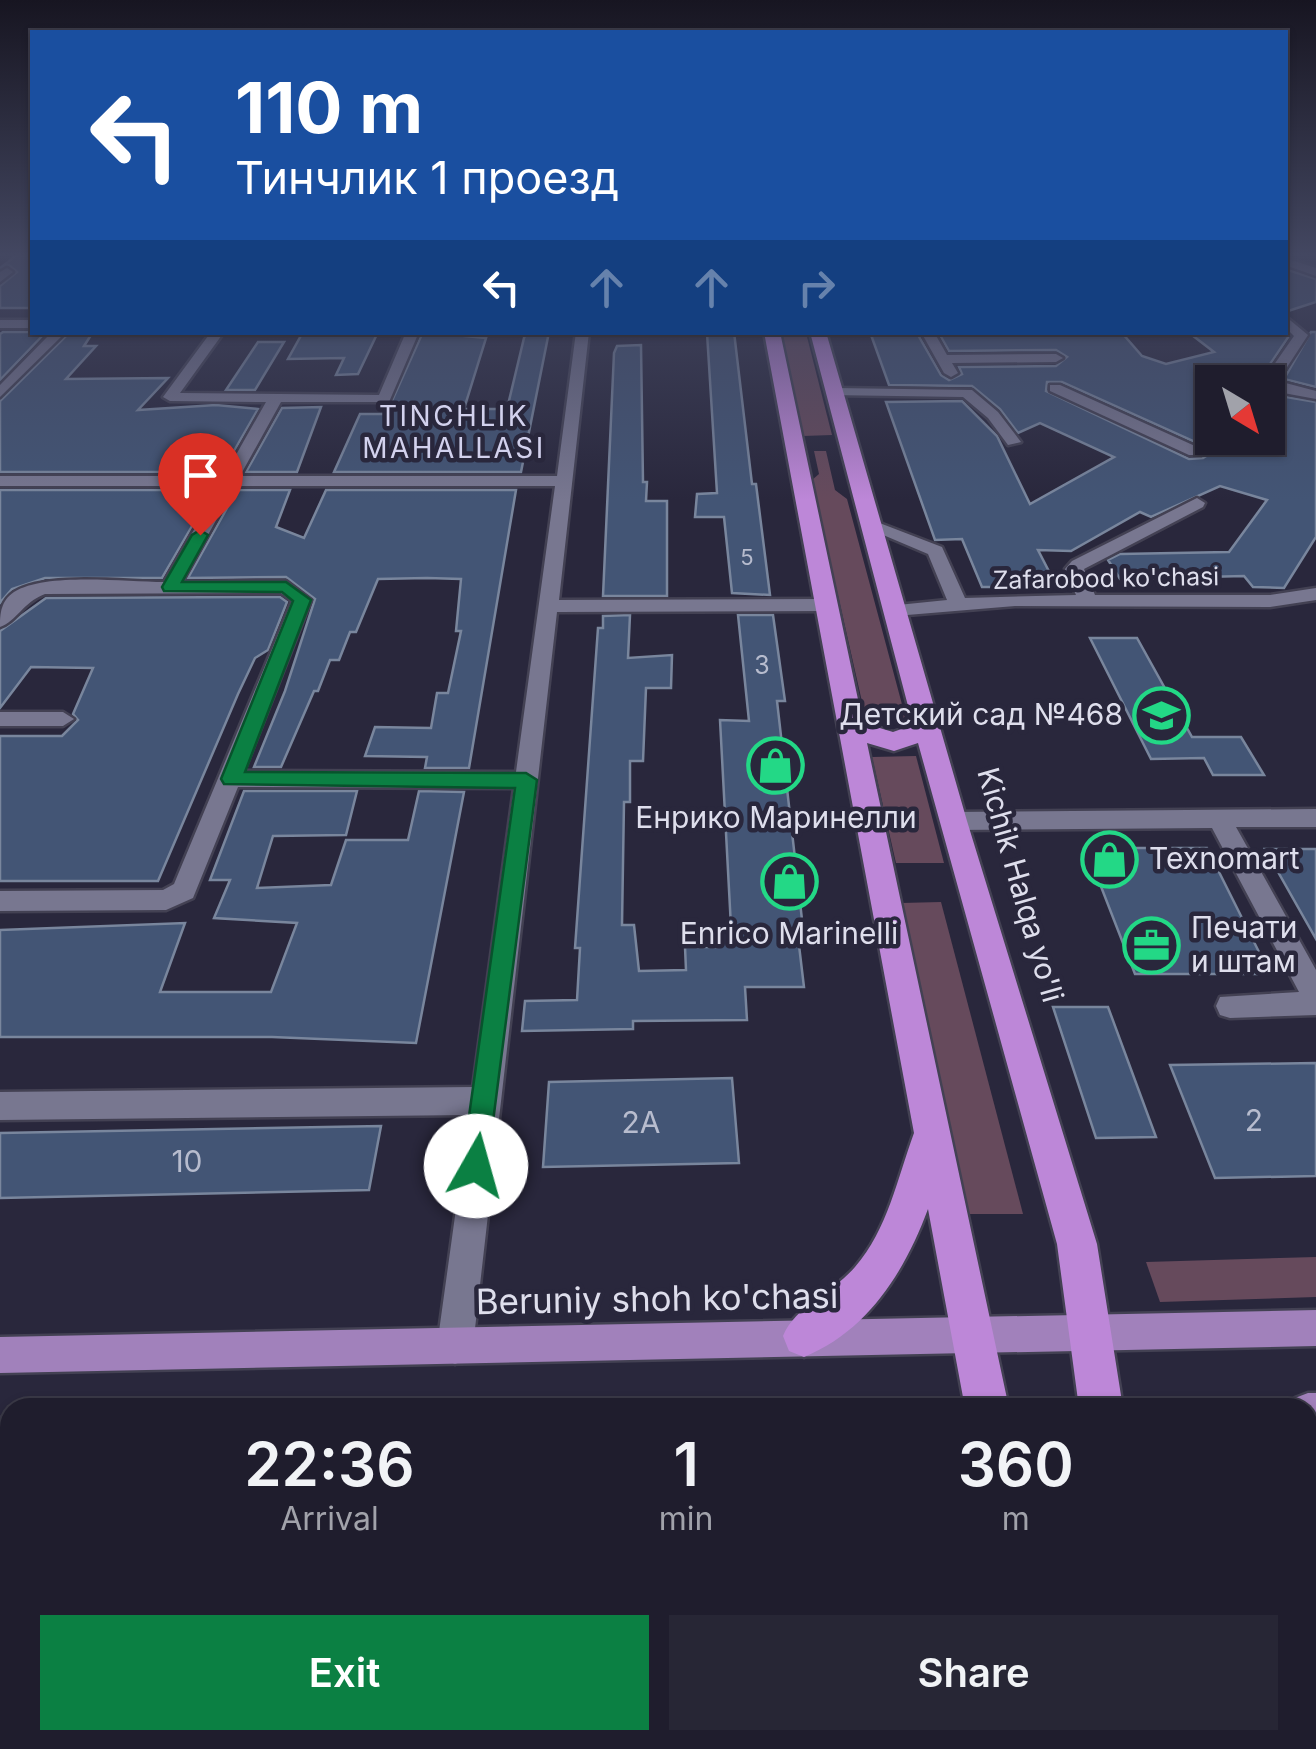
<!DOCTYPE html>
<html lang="en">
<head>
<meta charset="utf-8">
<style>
	body { margin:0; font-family:Inter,sans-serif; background:#272635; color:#f1f3f6; height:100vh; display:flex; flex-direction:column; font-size:38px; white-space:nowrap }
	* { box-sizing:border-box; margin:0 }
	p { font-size:32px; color:#a1a2aa }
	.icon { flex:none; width:55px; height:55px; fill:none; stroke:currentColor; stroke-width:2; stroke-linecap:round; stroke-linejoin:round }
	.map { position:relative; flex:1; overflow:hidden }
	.side { position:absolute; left:0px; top:1398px; width:1318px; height:352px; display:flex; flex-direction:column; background:#1f1d2d; border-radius:30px 30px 0 0; box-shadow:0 2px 8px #0004,0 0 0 2px #3c3b49 }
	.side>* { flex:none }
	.banner { position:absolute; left:30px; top:30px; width:1258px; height:305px; border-radius:0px; box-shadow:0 2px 8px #0004,0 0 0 2px #3c3b49; background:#1a4fa0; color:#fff; overflow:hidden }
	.needle { width:65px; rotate:142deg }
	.tools { position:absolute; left:1195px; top:365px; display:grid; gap:20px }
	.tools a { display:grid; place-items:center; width:90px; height:90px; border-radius:0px; background:#1f1d2d; box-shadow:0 2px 8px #0004,0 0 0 2px #3c3b49; font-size:50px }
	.pin { position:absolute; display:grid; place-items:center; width:85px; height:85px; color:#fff; margin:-102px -42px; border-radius:50% 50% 50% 0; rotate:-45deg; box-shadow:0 0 10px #0007 }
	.pin .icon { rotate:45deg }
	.me { position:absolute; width:110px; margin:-55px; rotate:7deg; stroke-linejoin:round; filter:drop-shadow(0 0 8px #0008) }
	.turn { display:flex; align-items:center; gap:35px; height:210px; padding:0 40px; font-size:45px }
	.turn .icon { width:130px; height:130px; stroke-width:2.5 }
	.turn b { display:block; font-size:70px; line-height:85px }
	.lanes { display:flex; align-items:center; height:95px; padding:0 40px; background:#0003; justify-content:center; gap:50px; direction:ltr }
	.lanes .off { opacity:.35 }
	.eta { display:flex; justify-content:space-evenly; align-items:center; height:170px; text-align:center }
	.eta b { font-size:60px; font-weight:600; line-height:70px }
	.primary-button { display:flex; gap:20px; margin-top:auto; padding:20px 40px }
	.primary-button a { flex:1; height:115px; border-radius:0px; background:#0b8043; color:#fff; font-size:40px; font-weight:600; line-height:115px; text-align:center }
	.primary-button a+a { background:#272635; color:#f1f3f6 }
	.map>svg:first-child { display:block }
	.green { fill:#664a5c }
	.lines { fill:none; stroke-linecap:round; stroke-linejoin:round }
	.stream { stroke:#557184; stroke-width:11 }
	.building { fill:#435575; stroke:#79869d; stroke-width:2.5 }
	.minor-casing { stroke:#434153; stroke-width:5 }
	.major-casing { stroke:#434153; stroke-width:5 }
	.highway-casing { stroke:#434153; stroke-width:5 }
	.minor { fill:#787790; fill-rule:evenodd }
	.major { fill:#a181bb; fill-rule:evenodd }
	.highway { fill:#bd87d8; fill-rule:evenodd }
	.route { fill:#0b8043; stroke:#07532c; stroke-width:2.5 }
	.labels { text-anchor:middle; stroke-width:9; stroke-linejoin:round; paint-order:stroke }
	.far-number-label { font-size:22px; fill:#b7bcce }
	.far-street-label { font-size:25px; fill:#dedeec; stroke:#29273c }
	.number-label { font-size:25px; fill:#b7bcce }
	.far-neighbourhood-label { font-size:28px; letter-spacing:2.5px; fill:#d2d1ed; stroke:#29273c }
	.poi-label { font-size:30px; fill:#dedeec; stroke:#29273c }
	.street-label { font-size:30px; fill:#dedeec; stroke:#29273c }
	.near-number-label { font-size:30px; fill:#b7bcce }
	.near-street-label { font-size:35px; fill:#dedeec; stroke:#29273c }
</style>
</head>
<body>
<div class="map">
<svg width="1316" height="1749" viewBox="0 0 1316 1749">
	<rect width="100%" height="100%" fill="#29273c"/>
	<g class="green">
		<polygon points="781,333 806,333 832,435 803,436"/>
		<polygon points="814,451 826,451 835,490 847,499 907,723 867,724 812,480 819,474"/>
		<polygon points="916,756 944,863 896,863 872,757"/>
		<polygon points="941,902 1023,1214 969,1214 901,903"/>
		<polygon points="1316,1257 1316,1297 1160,1302 1146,1262"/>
		<polygon points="589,1740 860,1740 861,1749 589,1749"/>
	</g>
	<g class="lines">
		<g class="stream">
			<polyline points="1308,1568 1316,1568"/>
			<polyline points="1291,1740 1294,1749"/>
		</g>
	</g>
	<g class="building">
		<polygon points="17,255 32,255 32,308 0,308 0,286 17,272 9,265 0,268"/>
		<polygon points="1285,269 1316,279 1316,302 1285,312"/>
		<polygon points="3,332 46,332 0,380 0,334"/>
		<polygon points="70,332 93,332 84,346 96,346 66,379 168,378 138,410 216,405 258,409 222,472 0,472 0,401"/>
		<polygon points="303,332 378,332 358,374 336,375 344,358 288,359"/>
		<polygon points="423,332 486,338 464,409 507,409 524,338 527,332 549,332 521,472 334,472 360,414 386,414"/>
		<polygon points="734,332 752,484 756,484 770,595 732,593 724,517 695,517 697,494 717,493 707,333"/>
		<polygon points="870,332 918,335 941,375 949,380 962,374 959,367 1056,366 1067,357 1056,350 949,351 940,335 1122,333 1142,356 1166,364 1214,352 1188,332 1285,332 1289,336 1258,382 1212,382 1212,433 1195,442 1062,382 1047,382 1046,391 1189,459 1203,458 1234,438 1268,438 1268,394 1316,402 1316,537 1284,588 1253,587 1244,576 1120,579 1108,560 1120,554 1229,552 1267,500 1220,486 1151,517 1140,512 1071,551 1038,550 1057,587 982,587 962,539 935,540 886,402 962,401 997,436 1030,504 1114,457 1040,423 1018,433 1000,409 972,386 889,385"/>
		<polygon points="1311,332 1316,332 1316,387 1284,379"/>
		<polygon points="258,342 284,342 255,390 226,390"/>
		<polygon points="641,345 643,482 647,482 646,501 667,501 667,596 603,596 614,353 617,346"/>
		<polygon points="321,407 297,472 246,472 282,408"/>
		<polygon points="0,490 213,490 162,578 45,578 12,589 0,603"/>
		<polygon points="237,490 290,490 276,527 304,538 326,490 516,490 469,768 425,768 427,757 365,756 375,727 431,728 437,693 448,693 461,631 456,631 461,579 427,578 378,579 356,632 350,632 339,660 330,660 318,691 314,691 281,767 254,767 285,691 315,599 286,577 188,578"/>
		<polygon points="280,597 287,602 268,650 255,658 238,694 158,881 0,881 0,736 62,736 78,720 73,714 93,668 31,667 0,708 0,631 46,598"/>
		<polygon points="630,615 628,658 672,655 671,688 646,688 643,761 630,761 630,802 624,802 622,925 634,925 639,971 686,970 685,947 717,947 717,927 731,927 720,720 749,721 738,615 773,615 785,701 777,701 804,937 798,937 804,987 745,987 747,1020 633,1021 633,1029 522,1031 525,1001 577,1000 580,948 575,948 598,628 603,628 603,616"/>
		<polygon points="1090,638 1137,638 1192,737 1241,737 1264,775 1213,775 1204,758 1151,759"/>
		<polygon points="244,791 357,791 346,835 273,836 257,888 331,885 346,840 408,840 419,791 464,792 416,1043 272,1037 0,1037 0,930 185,923 160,992 271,992 297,923 214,918 230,880 210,880"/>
		<polygon points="1086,848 1207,848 1270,974 1135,974"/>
		<polygon points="1265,849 1316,849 1316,939"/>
		<polygon points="1053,1007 1108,1007 1156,1137 1096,1138"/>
		<polygon points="1316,1063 1316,1176 1215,1178 1170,1065"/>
		<polygon points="732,1078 739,1163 543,1167 549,1082"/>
		<polygon points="381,1126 369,1190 0,1198 0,1133"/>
	</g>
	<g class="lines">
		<defs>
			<g id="minor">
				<polygon points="1285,258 1316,268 1316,276 1285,265"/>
				<polygon points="7,268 13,272 0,282 0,272"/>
				<polygon points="1285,316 1308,335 1278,381 1316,391 1316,399 1268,390 1268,382 1262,382 1294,336 1285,327"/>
				<rect x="0" y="320" width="32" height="8"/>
				<polygon points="52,332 66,332 0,397 0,385"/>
				<path d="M 211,332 L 224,332 L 180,393 L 379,395 L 406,332 L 419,332 L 389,402 L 281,402 L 240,476 L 557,476 L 576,332 L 589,332 L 559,600 L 827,599 L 837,605 L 827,611 L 557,612 L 473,1346 L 468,1359 L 455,1364 L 442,1359 L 437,1346 L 469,1115 L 0,1120 L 0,1092 L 473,1087 L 514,788 L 238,787 L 193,898 L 166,910 L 0,911 L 0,891 L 163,890 L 174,884 L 292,601 L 281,593 L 45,594 C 22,603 17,621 0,627 C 0,613 1,601 14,592 C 46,572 125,582 164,582 L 219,486 L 0,486 L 0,476 L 224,476 L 266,402 L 170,401 L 163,397 ZM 235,486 L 555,486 L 516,772 L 244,771 L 311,600 L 286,581 L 182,582 Z"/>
				<polygon points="921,332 934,332 947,355 1056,354 1063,358 1056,362 952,363 958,373 951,377 944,373"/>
				<polygon points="1050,385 1060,385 1195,446 1212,437 1231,438 1201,455 1189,455 1050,391"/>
				<polygon points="835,388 972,390 998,412 1021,442 1008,445 988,418 963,397 830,395 828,392"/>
				<polygon points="1197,498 1205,503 1203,507 1084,569 1095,595 1270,595 1316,588 1316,600 1270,607 1015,606 895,616 888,614 888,606 947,600 928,554 862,526 877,522 942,547 965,598 1076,595 1065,569 1072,561"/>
				<polygon points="0,712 63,712 74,719 63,726 0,726"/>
				<polygon points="1316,809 1316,827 1236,827 1316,970 1316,1015 1230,1018 1220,1015 1216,1006 1220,997 1299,992 1212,828 953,830 941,821 953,812"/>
				<polygon points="497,1740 541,1740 539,1749 495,1749"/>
				<polygon points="1236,1740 1280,1740 1283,1749 1239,1749"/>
			</g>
			<g id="major">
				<polygon points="1316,1310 1316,1346 0,1373 0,1337"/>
				<polygon points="1308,1393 1316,1393 1316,1429 1308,1429 1308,1408 1291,1408 1295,1398"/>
				<rect x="0" y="1418" width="10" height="38"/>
			</g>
			<g id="highway">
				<path d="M 764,332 L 780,332 L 863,723 L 893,732 L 913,725 L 810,332 L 826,332 L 967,821 L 1097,1244 L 1123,1408 L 1079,1408 L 1057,1244 L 918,743 L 894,751 L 867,743 L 1009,1408 L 965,1408 L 928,1209 C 905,1271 868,1331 804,1357 L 789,1351 L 783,1336 C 796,1305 833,1293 855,1267 C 888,1229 897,1179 914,1133 Z"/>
				<polygon points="1026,1740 1078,1740 1081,1749 1027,1749"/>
				<polygon points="1144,1740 1196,1740 1199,1749 1145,1749"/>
			</g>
		</defs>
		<use href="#minor" class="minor-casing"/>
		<use href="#major" class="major-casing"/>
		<use href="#highway" class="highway-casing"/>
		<use href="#minor" class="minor"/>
		<use href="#major" class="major"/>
		<use href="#highway" class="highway"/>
	</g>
	<linearGradient id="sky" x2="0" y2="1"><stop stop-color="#171521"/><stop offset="0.51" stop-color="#434761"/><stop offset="1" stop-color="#434761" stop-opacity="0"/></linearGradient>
	<rect width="1316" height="500" fill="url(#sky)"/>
	<polygon class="route" points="200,530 208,535 182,582 286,582 311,600 245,772 526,773 537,780 486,1176 476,1180 466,1176 462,1166 515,788 224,784 221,779 293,601 282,592 164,591 162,587 192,535"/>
	<defs>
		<symbol id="school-ring" viewBox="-11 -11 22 22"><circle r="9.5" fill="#29273c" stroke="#23d886" stroke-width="1.5"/><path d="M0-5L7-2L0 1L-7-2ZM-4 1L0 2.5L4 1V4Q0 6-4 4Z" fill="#23d886"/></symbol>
		<symbol id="shop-ring" viewBox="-11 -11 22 22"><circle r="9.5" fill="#29273c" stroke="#23d886" stroke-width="1.5"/><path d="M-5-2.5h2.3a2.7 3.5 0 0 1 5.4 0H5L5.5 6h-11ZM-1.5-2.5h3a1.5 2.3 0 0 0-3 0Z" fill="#23d886"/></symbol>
		<symbol id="office-ring" viewBox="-11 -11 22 22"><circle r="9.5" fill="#29273c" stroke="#23d886" stroke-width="1.5"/><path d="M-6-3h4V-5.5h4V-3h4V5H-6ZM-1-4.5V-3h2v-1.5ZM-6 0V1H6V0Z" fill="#23d886"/></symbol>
	</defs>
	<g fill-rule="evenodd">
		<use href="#school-ring" x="1130" y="684" width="63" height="63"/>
		<use href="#shop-ring" x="744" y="734" width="63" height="63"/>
		<use href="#shop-ring" x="1078" y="828" width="63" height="63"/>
		<use href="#shop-ring" x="758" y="850" width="63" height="63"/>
		<use href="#office-ring" x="1120" y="914" width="63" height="63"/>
	</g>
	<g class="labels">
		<g class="far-number-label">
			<text x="747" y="565">5</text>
		</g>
		<g class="far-street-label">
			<text transform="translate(1106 578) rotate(-1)" y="9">Zafarobod ko'chasi</text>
		</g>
		<g class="number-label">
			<text x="762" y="674">3</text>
		</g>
		<g class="far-neighbourhood-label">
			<text x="454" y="426">TINCHLIK<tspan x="454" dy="32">MAHALLASI</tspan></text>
		</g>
		<g class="poi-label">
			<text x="1123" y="725" text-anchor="end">Детский сад №468</text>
			<text x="776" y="828">Енрико Маринелли</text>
			<text x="1149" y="869" text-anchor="start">Texnomart</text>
			<text x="1191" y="938" text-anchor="start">Печати<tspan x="1191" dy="34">и штам</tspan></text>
			<text x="789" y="944">Enrico Marinelli</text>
		</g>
		<g class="street-label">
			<text transform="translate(1020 885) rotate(74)" y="10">Kichik Halqa yo'li</text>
		</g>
		<g class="near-number-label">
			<text x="1254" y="1131">2</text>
			<text x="641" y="1133">2А</text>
			<text x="187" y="1172">10</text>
		</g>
		<g class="near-street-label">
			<text transform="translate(657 1299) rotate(-1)" y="12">Beruniy shoh ko'chasi</text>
		</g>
	</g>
</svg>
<div class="tools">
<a><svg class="needle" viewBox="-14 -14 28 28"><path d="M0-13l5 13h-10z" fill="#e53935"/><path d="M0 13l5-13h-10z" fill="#a1a2aa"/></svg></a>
</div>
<div class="pin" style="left:200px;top:535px;background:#d93025"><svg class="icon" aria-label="arrive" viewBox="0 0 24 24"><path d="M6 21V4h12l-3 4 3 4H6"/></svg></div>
<svg class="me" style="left:476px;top:1166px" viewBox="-20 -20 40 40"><circle r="19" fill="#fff"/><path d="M0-13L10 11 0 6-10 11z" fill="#0b8043"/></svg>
<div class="banner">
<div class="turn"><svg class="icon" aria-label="left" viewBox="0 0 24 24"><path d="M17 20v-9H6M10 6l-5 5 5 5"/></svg><div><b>110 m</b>Тинчлик 1 проезд</div></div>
<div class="lanes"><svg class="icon" aria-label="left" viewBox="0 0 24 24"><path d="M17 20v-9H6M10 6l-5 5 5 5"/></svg><svg class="icon off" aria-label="ahead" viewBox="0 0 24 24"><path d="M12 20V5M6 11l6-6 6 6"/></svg><svg class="icon off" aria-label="ahead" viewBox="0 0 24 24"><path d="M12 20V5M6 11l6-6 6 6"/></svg><svg class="icon off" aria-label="right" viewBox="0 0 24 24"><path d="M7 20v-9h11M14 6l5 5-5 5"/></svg></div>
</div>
<section class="side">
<div class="eta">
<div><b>22:36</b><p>Arrival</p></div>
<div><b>1</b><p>min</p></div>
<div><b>360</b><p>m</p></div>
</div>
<div class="primary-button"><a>Exit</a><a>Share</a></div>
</section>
</div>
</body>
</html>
